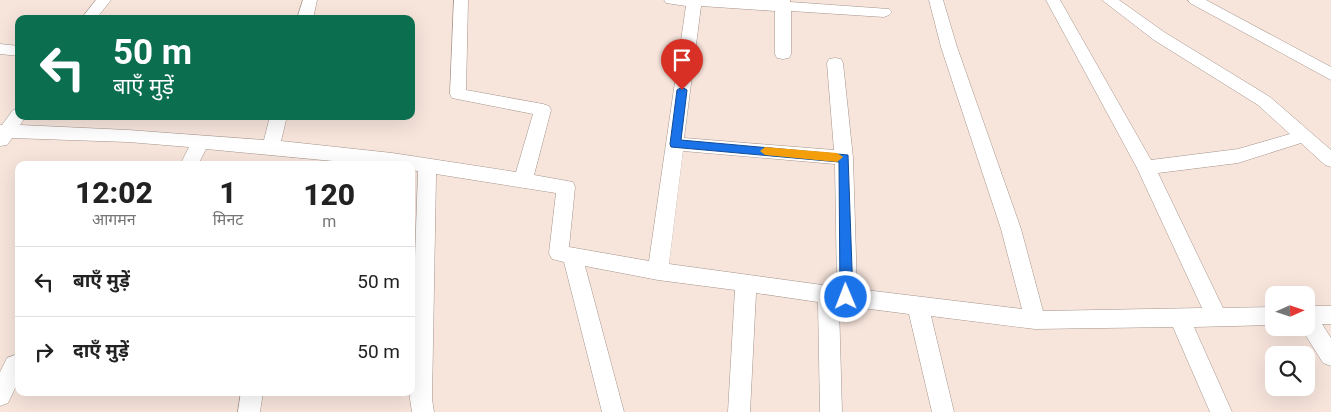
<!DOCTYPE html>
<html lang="hi">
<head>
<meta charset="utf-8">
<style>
	body { margin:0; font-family:Roboto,"Noto Sans Devanagari",sans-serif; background:#f2f2f2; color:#222; height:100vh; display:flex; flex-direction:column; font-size:19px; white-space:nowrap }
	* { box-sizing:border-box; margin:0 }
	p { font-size:16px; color:#767676 }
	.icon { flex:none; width:28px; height:28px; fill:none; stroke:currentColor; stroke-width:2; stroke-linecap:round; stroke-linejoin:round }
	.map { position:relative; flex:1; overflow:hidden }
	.panel { position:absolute; left:15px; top:161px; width:400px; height:235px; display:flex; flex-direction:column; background:#fff; border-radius:10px; box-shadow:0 5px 20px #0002 }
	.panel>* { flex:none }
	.top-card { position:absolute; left:15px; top:15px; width:400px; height:105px; border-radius:10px; box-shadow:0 5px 20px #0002; background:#0b6e4f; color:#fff; overflow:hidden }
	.needle { width:32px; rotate:87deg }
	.fabs { position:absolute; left:1265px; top:286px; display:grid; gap:10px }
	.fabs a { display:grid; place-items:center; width:50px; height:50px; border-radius:10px; background:#fff; box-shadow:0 5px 20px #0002; font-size:25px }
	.pin { position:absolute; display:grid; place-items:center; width:42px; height:42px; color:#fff; margin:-51px -21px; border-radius:50% 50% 50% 0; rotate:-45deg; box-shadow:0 0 5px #0007 }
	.pin .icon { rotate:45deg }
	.me { position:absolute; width:55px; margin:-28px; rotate:359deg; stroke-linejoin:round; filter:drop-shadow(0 0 4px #0008) }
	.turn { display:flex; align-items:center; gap:18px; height:105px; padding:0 15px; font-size:22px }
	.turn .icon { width:65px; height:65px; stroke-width:2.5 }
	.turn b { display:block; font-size:35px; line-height:42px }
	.eta { display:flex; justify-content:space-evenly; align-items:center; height:85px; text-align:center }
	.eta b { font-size:30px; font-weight:800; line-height:35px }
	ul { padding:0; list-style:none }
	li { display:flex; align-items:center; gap:15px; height:70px; padding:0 15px; border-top:1px solid #e0e0e0 }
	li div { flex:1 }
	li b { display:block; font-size:19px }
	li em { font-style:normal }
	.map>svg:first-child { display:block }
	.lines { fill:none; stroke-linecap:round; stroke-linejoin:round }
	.minor-casing { stroke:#a5948b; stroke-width:1 }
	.minor { fill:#fff; fill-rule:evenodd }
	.route { fill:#1a73e8; stroke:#114b97 }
	.slow { fill:#f59e0b }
</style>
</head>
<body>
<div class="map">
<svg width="1331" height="412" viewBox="0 0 1331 412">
	<rect width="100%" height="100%" fill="#f7e5dc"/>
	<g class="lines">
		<defs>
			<g id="minor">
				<polygon points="96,0 111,0 96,19 81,19"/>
				<polygon points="303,0 317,0 313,19 297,19"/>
				<path d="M 454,0 L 468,0 L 466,90 L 543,104 L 549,106 L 551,110 L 534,175 L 573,182 L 575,187 L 569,247 L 649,261 L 686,6 L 666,3 L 664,0 L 790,0 L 790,2 L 889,9 L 892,12 L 889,15 L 884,17 L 791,11 L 791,54 L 789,58 L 783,59 L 777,58 L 775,54 L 775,11 L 701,6 L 684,138 L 834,150 L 827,63 L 829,59 L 835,58 L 841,59 L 843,63 L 853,158 L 857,289 L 1022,309 L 1001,229 L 941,47 L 929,0 L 943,0 L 957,47 L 1021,229 L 1043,311 L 1202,308 L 1137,168 L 1046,0 L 1060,0 L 1151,160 L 1238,149 L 1290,134 L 1258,105 L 1154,40 L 1102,0 L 1119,0 L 1164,32 L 1270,97 L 1331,150 L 1331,167 L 1325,165 L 1301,143 L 1238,163 L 1158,173 L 1223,308 L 1274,307 L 1274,325 L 1194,327 L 1232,412 L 1210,412 L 1173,327 L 1035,329 L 931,316 L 954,412 L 932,412 L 909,314 L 839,305 L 842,412 L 820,412 L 818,302 L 756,293 L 750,412 L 728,412 L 735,290 L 658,280 L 585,266 L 624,412 L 602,412 L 564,262 L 552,259 L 549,253 L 556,193 L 436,174 L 432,399 L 434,412 L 412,412 L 410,399 L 418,171 L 411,170 L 411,165 L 375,165 L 206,149 L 198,165 L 180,165 L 189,147 L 128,142 L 12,138 L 7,145 L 0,146 L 0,125 L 2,125 L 13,110 L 19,108 L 19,116 L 26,116 L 20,125 L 128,130 L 264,140 L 270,116 L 287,116 L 281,141 L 392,153 L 516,172 L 533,114 L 452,98 L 450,94 ZM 683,151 L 835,164 L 837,287 L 669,264 Z"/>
				<polygon points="1188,0 1206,0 1331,67 1331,80 1190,3"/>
				<polygon points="0,44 19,46 19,56 0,54"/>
				<polygon points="1306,306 1331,306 1331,324 1322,324 1331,338 1331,366 1323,363 1301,328 1306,328"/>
				<polygon points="15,355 19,356 19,380 8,403 0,406 0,372 7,358"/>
				<polygon points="241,392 263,392 260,412 238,412"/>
			</g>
		</defs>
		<use href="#minor" class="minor-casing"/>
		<use href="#minor" class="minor"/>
	</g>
	<polygon class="route" points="682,87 687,90 681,140 848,155 853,297 851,301 846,302 842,301 840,297 839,162 671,147 670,144 677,90"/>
	<polygon class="slow" points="765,147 837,153 843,157 837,162 765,155 760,151"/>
</svg>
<div class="fabs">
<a><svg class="needle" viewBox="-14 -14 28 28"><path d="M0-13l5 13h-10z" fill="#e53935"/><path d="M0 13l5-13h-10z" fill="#767676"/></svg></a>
<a><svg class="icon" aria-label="search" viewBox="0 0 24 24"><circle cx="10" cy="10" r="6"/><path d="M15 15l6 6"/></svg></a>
</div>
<div class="pin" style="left:682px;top:90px;background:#d93025"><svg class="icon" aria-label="arrive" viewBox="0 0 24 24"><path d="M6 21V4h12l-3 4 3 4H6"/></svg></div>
<svg class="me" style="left:846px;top:297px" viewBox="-20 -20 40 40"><circle r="17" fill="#1a73e8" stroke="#fff" stroke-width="3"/><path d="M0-11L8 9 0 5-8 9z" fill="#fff"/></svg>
<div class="top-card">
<div class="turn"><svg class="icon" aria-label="left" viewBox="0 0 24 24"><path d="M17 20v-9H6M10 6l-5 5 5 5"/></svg><div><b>50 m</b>बाएँ मुड़ें</div></div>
</div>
<section class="panel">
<div class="eta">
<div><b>12:02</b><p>आगमन</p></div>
<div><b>1</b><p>मिनट</p></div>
<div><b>120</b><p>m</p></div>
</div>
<ul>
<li><svg class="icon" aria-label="left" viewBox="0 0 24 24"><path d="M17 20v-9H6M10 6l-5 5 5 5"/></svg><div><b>बाएँ मुड़ें</b></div><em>50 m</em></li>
<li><svg class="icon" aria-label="right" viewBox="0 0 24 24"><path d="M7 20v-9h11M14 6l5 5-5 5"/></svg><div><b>दाएँ मुड़ें</b></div><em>50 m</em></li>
</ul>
</section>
</div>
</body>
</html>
